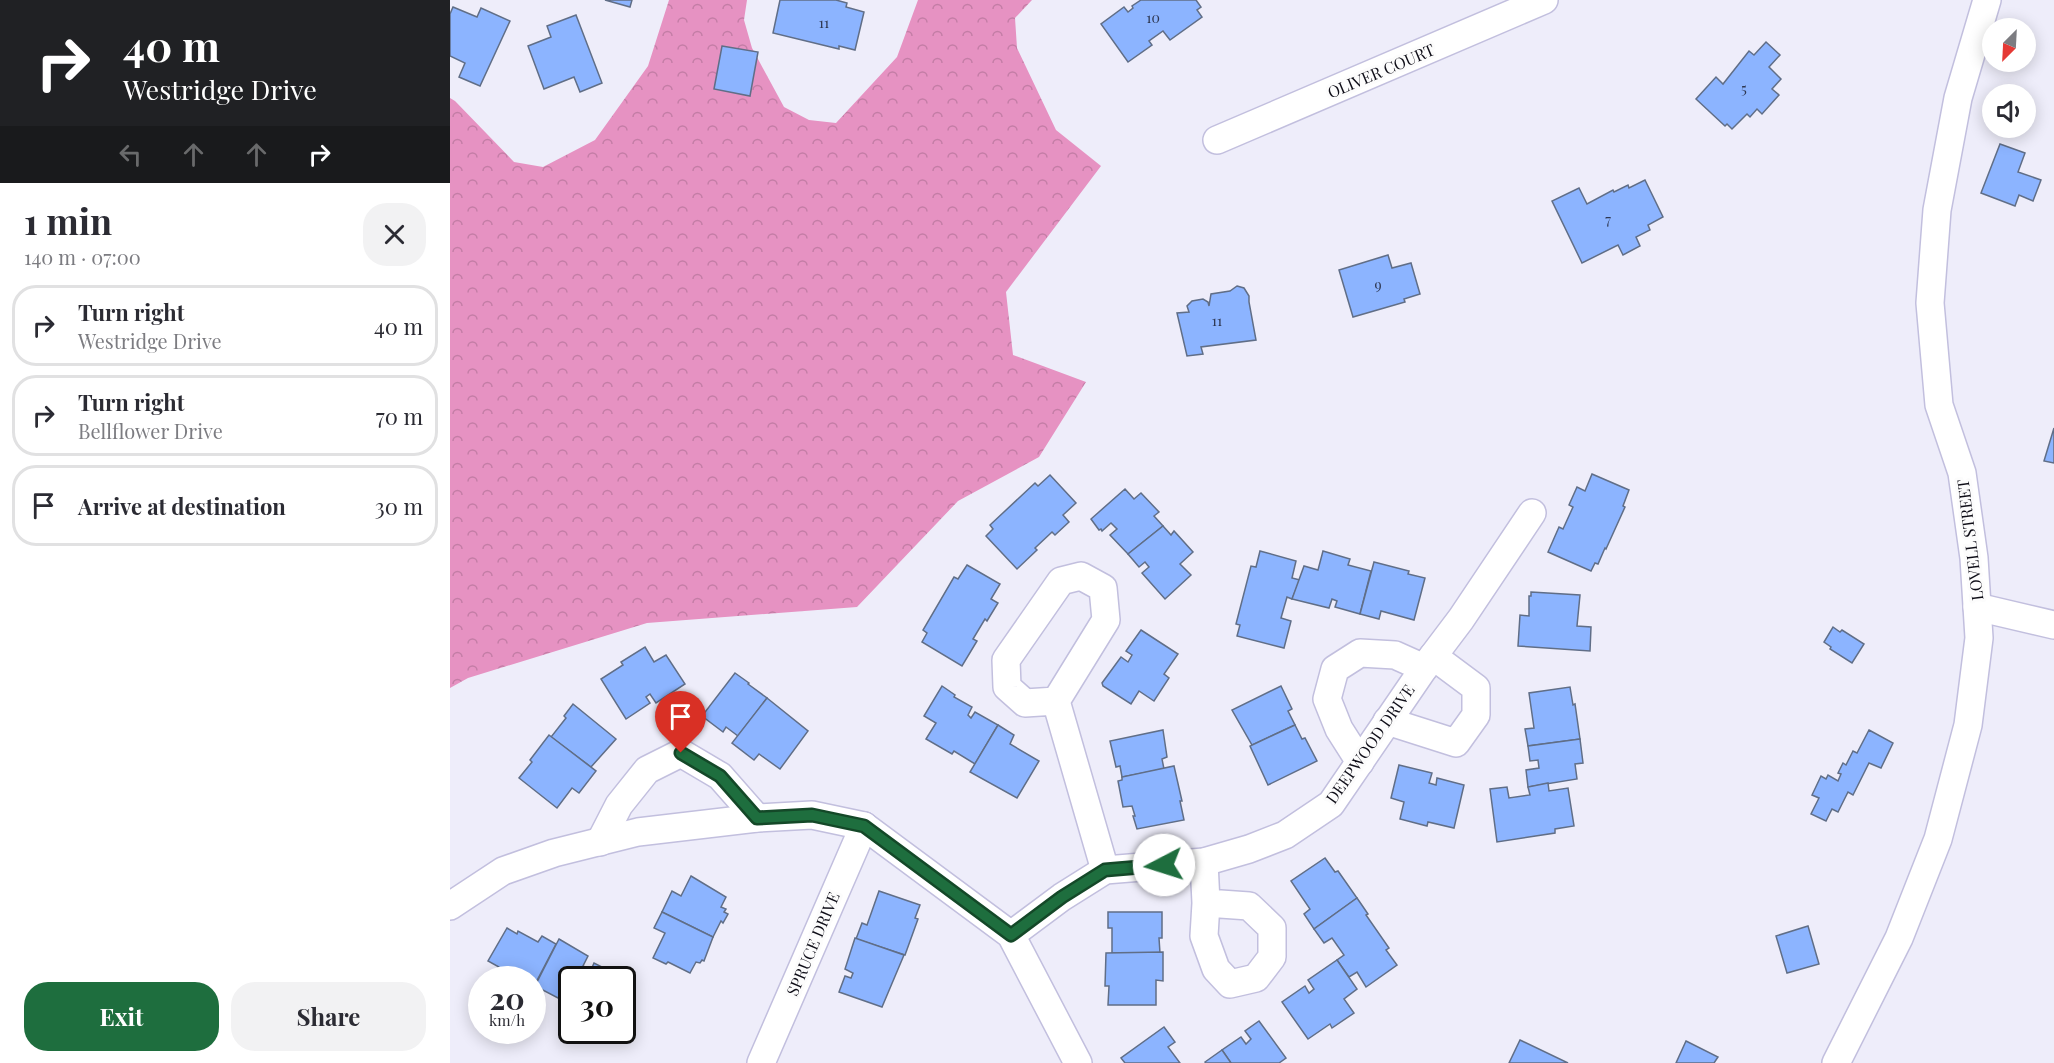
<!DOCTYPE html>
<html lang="en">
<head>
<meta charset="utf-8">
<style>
	body { margin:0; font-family:"Playfair Display",serif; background:#f2f2f3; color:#2b2b33; height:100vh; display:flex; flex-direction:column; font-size:22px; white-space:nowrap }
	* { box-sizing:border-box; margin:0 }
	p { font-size:20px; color:#7c7c81 }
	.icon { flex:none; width:33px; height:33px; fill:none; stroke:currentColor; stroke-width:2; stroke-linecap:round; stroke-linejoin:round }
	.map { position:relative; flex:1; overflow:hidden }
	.details { display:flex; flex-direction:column; background:#fff; width:450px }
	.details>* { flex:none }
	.hud { background:#202124; color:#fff; overflow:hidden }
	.needle { width:39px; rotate:204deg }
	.tools { position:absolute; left:1532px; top:18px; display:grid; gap:12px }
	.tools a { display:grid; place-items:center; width:54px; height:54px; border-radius:50%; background:#fff; box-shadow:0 3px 15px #0003; font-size:30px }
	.speed { position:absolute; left:18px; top:966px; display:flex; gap:12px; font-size:30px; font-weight:700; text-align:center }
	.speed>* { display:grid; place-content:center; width:78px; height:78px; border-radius:50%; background:#fff; box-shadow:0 3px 15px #0003; line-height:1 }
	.speed small { font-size:15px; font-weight:400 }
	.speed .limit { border:3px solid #111; border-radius:9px; background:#fff; color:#111 }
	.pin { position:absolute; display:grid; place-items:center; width:51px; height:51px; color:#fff; margin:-62px -26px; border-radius:50% 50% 50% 0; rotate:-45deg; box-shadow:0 0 6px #0007 }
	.pin .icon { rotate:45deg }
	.me { position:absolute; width:66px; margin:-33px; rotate:265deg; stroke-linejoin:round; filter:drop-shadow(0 0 4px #0008) }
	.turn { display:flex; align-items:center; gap:21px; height:126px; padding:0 24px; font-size:27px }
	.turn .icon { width:78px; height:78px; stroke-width:2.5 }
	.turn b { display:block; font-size:42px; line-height:51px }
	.lanes { display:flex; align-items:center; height:57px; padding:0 24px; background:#0003; justify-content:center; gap:30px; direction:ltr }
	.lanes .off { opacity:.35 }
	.round { display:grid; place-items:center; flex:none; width:63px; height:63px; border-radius:24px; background:#f2f2f3 }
	.head { display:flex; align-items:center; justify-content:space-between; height:102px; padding:0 24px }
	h1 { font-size:36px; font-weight:700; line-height:45px }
	.button { display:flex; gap:12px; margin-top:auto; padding:12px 24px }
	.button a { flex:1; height:69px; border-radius:24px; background:#1e6e3e; color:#fff; font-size:24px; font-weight:700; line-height:69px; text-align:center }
	.button a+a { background:#f2f2f3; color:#2b2b33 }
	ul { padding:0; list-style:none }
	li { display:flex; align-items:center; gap:18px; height:81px; margin:0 12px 9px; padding:0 12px; border:3px solid #e1e1e2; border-radius:24px }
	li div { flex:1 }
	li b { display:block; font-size:22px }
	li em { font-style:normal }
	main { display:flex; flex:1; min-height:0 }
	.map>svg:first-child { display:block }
	.forest { fill:url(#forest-crowns) }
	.building { fill:#8cb4ff; stroke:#606e87; stroke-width:1.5 }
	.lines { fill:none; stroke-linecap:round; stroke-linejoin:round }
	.minor-casing { stroke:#c2bfde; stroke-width:30 }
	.minor { stroke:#fff; stroke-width:27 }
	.route-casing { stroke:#144828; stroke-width:15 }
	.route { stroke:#1e6e3e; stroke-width:10 }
	.labels { text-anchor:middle; stroke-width:6; stroke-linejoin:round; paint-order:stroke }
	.number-label { font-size:14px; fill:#2e3751 }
	.street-label { font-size:16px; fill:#0e0d17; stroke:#fcfcfc }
</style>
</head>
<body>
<main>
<section class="details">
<div class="hud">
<div class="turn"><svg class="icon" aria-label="right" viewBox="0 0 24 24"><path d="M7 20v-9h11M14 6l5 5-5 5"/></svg><div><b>40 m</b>Westridge Drive</div></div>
<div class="lanes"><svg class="icon off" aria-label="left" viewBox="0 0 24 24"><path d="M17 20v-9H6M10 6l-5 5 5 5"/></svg><svg class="icon off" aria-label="ahead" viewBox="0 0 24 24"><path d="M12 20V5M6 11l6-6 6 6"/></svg><svg class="icon off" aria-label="ahead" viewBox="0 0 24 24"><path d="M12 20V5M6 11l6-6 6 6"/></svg><svg class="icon" aria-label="right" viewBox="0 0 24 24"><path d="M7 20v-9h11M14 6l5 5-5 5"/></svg></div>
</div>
<div class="head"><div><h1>1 min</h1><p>140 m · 07:00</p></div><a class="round"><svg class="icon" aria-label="close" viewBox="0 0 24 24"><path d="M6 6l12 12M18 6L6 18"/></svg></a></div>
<ul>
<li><svg class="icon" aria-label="right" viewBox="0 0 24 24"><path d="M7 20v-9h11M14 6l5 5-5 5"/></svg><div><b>Turn right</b><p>Westridge Drive</p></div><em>40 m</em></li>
<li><svg class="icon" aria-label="right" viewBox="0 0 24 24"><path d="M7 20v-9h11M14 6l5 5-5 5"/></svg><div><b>Turn right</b><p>Bellflower Drive</p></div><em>70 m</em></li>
<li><svg class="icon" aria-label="arrive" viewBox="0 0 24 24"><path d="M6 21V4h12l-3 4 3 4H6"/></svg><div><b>Arrive at destination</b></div><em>30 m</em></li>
</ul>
<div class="button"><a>Exit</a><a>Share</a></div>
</section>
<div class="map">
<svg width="1604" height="1063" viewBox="0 0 1604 1063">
	<defs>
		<pattern id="forest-crowns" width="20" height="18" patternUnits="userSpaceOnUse" patternTransform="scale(1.5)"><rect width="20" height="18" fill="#e692c2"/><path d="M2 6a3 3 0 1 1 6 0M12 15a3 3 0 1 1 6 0" fill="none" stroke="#c47da6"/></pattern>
	</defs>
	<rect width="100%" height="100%" fill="#eeedfa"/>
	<polygon class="forest" points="219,0 297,0 294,20 302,48 334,107 359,120 386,123 447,57 468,0 582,0 565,18 567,48 606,130 651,166 556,292 563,355 636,382 589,457 508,501 407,607 197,623 18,678 0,688 0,98 5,101 64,162 93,167 145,140 198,66"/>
	<g class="building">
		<polygon points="155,0 182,0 180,7"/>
		<polygon points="330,0 386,0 397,3 396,7 414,12 405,50 389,46 389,49 323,33"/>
		<polygon points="691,0 746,0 751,7 747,10 752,17 720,40 713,31 699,41 702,45 678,62 651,24 674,7 678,12 683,8 682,6"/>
		<polygon points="3,7 27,17 31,8 60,21 30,86 9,77 15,63 0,56 0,14"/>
		<polygon points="126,15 152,83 130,92 124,77 94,89 78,46 101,37 97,26"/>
		<polygon points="1316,42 1330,55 1319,67 1331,79 1322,89 1329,95 1312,114 1307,109 1300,117 1297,114 1282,129 1277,124 1275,126 1246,99 1266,77 1273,84 1299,51 1304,55"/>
		<polygon points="272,46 308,52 300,96 264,89"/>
		<polygon points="1550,144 1575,153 1568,172 1591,180 1583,201 1569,195 1565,206 1531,193"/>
		<polygon points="1195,180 1213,217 1198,225 1200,230 1186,237 1190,246 1173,255 1168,245 1132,263 1102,201 1129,188 1137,204 1163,190 1164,192 1178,185 1179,188"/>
		<polygon points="938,255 942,268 961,263 970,294 954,299 955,302 903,317 889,270"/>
		<polygon points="787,286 794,288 799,296 799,302 806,340 751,347 753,354 737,356 727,313 739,312 737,306 742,301 753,299 758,302 759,306 761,294 780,291"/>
		<polygon points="1604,428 1604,463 1594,461"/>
		<polygon points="1142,474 1179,490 1173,506 1175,507 1156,549 1155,548 1148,564 1145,563 1141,571 1098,552 1109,527 1113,529 1123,507 1119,505 1127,487 1135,491"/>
		<polygon points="600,475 626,503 613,515 619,522 605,535 602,532 585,548 587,550 567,569 536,536 543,529 540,525 585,483 588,486"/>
		<polygon points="675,489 684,499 691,493 709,512 704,516 713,526 678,554 660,535 667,529 661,523 652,531 651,529 649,530 641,519"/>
		<polygon points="713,526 721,535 724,531 743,552 730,564 741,575 715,599 692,573 699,567 695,562 689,567 678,554"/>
		<polygon points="810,551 846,561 842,578 850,580 842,599 837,597 831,618 841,621 834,648 787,636 790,625 786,624 801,566 806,567"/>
		<polygon points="873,551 900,559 898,565 921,571 910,614 885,607 887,601 882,599 879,608 842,599 854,566 868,570"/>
		<polygon points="924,562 959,571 958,574 975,578 964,620 931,611 929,619 910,614"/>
		<polygon points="517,565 550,584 541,599 548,603 537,621 535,619 523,639 527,641 512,666 472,642 477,633 473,630 504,577 508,579"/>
		<polygon points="1081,592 1130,595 1127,626 1141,627 1140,651 1068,646 1070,615 1079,616 1079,596 1081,596"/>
		<polygon points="1383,627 1390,632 1392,630 1414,644 1402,663 1380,649 1381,647 1374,642"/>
		<polygon points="691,630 728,654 714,674 719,678 704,701 689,691 681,704 653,686 652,683 671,657 678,662 682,655 676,651"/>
		<polygon points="195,647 204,662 216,655 235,684 206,703 200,694 196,697 200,703 176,719 151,679 173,665 171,662"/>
		<polygon points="285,673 299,683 298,684 317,698 288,736 276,727 273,732 252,716"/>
		<polygon points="492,686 505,695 504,697 522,707 518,715 521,718 525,712 548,725 525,764 504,751 502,754 476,739 486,723 474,716"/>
		<polygon points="831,686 842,709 838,711 845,725 802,745 782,710"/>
		<polygon points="1120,687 1123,705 1125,704 1130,739 1078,746 1075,729 1084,728 1079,693"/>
		<polygon points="317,698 358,731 330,769 309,754 304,760 282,743"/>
		<polygon points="123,704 166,739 141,767 101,737 116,718 114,716"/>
		<polygon points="548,725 564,735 560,744 589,761 567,798 520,772"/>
		<polygon points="845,725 852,739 855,738 867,761 818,785 800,746"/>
		<polygon points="713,730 717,757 712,759 714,769 672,777 670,766 666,767 660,741"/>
		<polygon points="1419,730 1443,743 1431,768 1419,763 1403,795 1398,792 1388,812 1382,809 1376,821 1361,814 1369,798 1362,795 1371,776 1376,779 1378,775 1388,781 1391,774 1388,773 1393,763 1396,765 1403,751 1407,753"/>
		<polygon points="99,735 146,771 129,793 122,788 107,808 69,778 82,762 80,760"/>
		<polygon points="1130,739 1133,763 1125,764 1127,779 1078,787 1076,770 1089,768 1088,760 1080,761 1078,746"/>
		<polygon points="949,765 982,773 979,783 986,785 987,778 1014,785 1004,828 978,822 977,826 950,819 954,802 941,798"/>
		<polygon points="724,766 732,801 730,801 734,820 687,829 683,816 685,816 682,806 673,807 668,781 672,780 672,777"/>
		<polygon points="1098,783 1099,791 1118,788 1124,826 1105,829 1105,833 1047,842 1040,789 1057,787 1059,798 1080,795 1078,787"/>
		<polygon points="875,858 885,872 888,871 907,898 864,929 854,914 860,909 841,881"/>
		<polygon points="241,876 276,897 271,907 276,909 274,912 278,914 273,923 271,921 263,937 212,912 222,891 231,896"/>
		<polygon points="429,891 470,905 465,918 468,919 455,955 406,939 412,923 417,925"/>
		<polygon points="907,898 918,914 916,915 939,948 936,950 947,965 916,987 907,972 899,977 887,960 894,955 882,938 874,943 864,929"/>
		<polygon points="212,912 263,937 254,961 252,960 250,963 246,962 240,973 218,962 216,964 203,958 215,933 204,928"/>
		<polygon points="658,912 712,912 712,938 709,938 710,953 662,953 662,928 658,928"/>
		<polygon points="1358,926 1369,964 1337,973 1326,936"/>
		<polygon points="57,928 67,934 68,931 88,942 92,936 106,944 82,990 82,980 59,980 50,975 51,973 47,970 49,967 38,961"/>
		<polygon points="405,938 454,955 432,1007 389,992 395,976 401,978 403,973 395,969"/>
		<polygon points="109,939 138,956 133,966 141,970 144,963 158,970 153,980 122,980 122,1000 110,994 108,998 85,986"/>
		<polygon points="713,952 713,981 706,980 706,1005 658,1005 659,986 655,986 656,953"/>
		<polygon points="887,960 907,989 894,999 904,1013 882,1028 880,1024 858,1039 832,1002 855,986 859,993 864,989 858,980"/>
		<polygon points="809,1021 836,1058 829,1063 781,1063 772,1050 791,1037 796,1044 801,1039 795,1031"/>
		<polygon points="714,1027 725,1042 718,1047 730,1063 675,1063 671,1058"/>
		<polygon points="1070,1040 1118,1063 1059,1063"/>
		<polygon points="1236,1041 1268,1057 1264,1063 1226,1063"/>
		<polygon points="772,1050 781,1063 756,1063 755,1062"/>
	</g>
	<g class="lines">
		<defs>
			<g id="minor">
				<polyline points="767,140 1094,0"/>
				<polyline points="1527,607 1604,625"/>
				<polyline points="606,701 575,703 557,687 556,660 611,581 631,576 653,588 656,620 606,701 655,870"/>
				<polyline points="937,721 1006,743 1026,715 1026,688 983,656"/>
				<polyline points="910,762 889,729 877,699 885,669 910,653 945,655 974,668"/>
				<polyline points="150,842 169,805 197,770 231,753 270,776 307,818"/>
				<polyline points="754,862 756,903 754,936 766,969 780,984 806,978 822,957 822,928 799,906 756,903"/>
				<polyline points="0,906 53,871 104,853 188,832 307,818 362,815 414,826 561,935 628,1063"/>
				<polyline points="561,935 612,897 655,870 754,862 799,849 835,835 881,804 974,668 1011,619 1082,513"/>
				<polyline points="311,1063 414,826"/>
				<polyline points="1386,1063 1449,938 1488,839 1518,725 1529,638 1524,558 1512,473 1489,405 1480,303 1487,210 1508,98 1537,0"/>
			</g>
		</defs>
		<use href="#minor" class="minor-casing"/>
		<use href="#minor" class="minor"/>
	</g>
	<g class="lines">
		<defs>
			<polyline id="route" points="231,753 270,776 307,818 362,815 414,826 561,935 612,897 655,870 714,865"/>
		</defs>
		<use href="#route" class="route-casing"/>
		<use href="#route" class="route"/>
	</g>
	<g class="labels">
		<g class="number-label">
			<text x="703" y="23">10</text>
			<text x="374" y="28">11</text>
			<text x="1294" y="94">5</text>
			<text x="1158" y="225">7</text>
			<text x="928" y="290">9</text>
			<text x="767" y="326">11</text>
		</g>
		<g class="street-label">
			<text transform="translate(931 71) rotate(-23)" y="6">OLIVER COURT</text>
			<text transform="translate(1520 540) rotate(-97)" y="6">LOVELL STREET</text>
			<text transform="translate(920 744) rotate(-55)" y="6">DEEPWOOD DRIVE</text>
			<text transform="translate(363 944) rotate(-67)" y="6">SPRUCE DRIVE</text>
		</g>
	</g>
</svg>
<div class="tools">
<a><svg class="needle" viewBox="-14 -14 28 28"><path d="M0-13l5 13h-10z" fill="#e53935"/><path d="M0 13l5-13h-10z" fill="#7c7c81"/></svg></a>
<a><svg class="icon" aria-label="sound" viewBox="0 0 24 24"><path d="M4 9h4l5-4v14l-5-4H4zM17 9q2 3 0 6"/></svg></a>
</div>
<div class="speed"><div>20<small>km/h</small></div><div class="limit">30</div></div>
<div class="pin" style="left:231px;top:753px;background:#d93025"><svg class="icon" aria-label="arrive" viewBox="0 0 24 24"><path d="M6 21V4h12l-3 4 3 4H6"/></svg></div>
<svg class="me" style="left:714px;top:865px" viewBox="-20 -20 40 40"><circle r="19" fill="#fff"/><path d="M0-13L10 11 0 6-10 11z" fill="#1e6e3e"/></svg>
</div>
</main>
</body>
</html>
